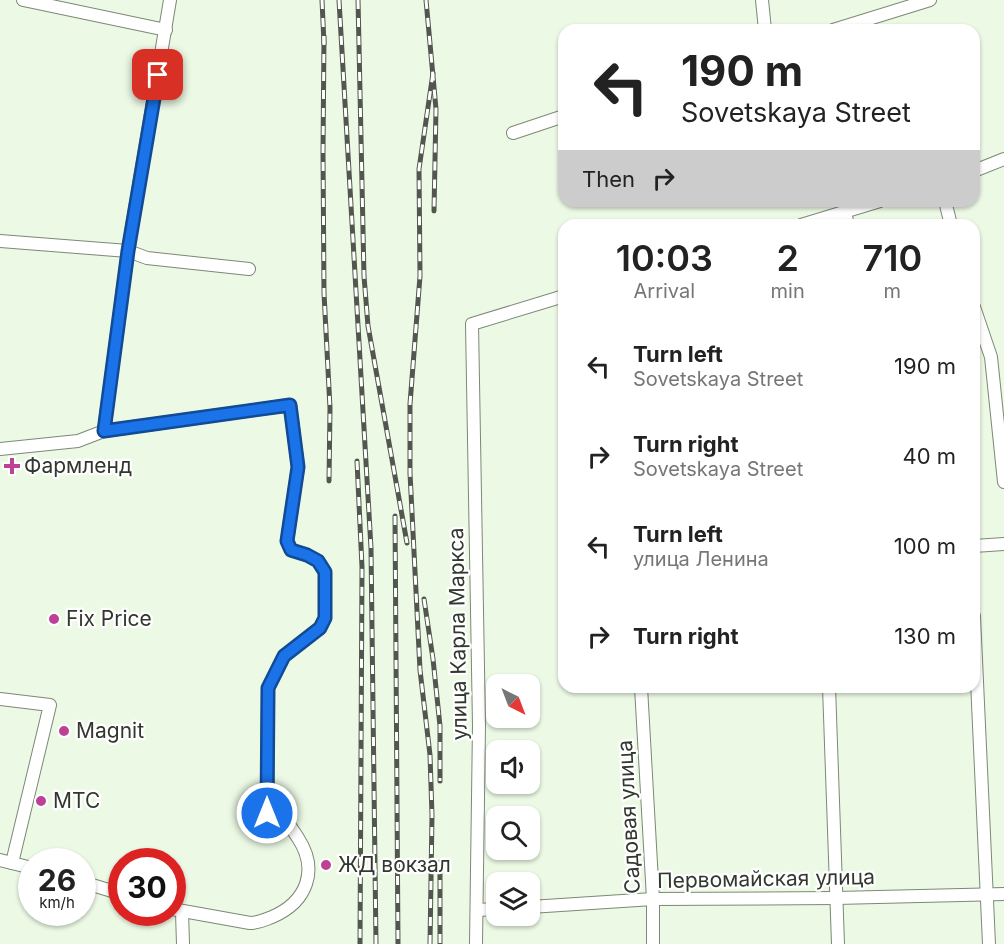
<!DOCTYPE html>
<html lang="en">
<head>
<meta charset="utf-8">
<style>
	body { margin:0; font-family:Inter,sans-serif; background:#f2f2f2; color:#222; height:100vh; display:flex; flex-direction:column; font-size:22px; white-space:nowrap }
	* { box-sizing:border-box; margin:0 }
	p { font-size:20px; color:#767676 }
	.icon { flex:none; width:33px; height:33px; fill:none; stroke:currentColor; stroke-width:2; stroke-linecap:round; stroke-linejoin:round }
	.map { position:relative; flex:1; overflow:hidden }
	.details { position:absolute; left:558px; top:219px; width:422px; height:474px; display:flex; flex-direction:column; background:#fff; border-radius:18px; box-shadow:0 2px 4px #0004 }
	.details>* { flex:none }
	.guide { position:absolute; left:558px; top:24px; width:422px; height:183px; border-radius:18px; box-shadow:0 2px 4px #0004; background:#fff; color:#222; overflow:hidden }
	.needle { width:39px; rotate:138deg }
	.fabs { position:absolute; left:486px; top:674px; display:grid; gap:12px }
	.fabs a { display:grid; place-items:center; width:54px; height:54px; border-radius:12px; background:#fff; box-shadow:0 2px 4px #0004; font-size:30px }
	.speed { position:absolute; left:18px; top:848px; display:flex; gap:12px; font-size:30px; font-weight:700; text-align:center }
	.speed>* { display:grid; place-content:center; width:78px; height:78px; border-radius:50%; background:#fff; box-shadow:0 2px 4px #0004; line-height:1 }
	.speed small { font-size:15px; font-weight:400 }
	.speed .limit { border:9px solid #d22; background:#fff; color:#111 }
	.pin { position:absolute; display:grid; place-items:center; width:51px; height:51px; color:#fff; margin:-26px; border-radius:12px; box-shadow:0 3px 9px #0006 }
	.me { position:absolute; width:66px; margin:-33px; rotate:0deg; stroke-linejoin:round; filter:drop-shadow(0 0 4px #0008) }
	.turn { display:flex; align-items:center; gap:21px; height:126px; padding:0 24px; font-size:27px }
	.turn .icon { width:78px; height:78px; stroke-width:2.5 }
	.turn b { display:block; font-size:42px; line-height:51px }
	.then { display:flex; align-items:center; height:57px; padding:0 24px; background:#0003; gap:12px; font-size:22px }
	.eta { display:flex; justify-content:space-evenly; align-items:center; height:102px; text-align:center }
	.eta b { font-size:36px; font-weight:600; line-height:42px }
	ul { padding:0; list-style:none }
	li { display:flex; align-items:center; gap:18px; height:90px; padding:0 24px }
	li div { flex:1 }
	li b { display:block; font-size:22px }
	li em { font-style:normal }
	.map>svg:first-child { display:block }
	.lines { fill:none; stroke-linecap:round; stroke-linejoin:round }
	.minor-casing { stroke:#7d8876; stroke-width:14 }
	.minor { stroke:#fff; stroke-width:12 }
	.rail-casing { stroke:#51574d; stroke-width:5 }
	.rail { stroke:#fff; stroke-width:3; stroke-dasharray:9; stroke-linecap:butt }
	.route-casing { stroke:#114b97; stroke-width:15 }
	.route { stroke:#1a73e8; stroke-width:10 }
	.poi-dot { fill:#bd4295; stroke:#fff; stroke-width:2 }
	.labels { text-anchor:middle; stroke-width:4.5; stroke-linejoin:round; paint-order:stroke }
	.poi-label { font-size:21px; fill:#32372f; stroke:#fff; text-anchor:start }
	.street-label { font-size:21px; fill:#32372f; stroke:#fff }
</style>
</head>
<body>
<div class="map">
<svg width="1004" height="944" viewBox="0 0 1004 944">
	<rect width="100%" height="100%" fill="#ecf9e5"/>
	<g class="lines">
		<defs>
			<g id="minor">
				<polyline points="23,0 166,30"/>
				<polyline points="762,0 765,30"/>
				<polyline points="833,30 930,0"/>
				<polyline points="513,133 564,116"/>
				<polyline points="974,171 1004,159"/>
				<polyline points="945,201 951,225"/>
				<polyline points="845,212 848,225"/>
				<polyline points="801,225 880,201"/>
				<polyline points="0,241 128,251 147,258 249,269"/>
				<polyline points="974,307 991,357 1004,482"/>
				<polyline points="104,431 128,251 170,0"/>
				<path d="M 0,449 L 78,441 L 104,431 L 290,405 L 298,467 L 287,541 L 291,550 L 307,555 L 318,561 L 325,572 L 325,618 L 320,628 L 284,656 L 268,688 L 267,813 C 285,818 288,822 298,838 C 319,870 307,902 272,917 C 264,920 259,923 250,923 L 172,909"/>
				<polyline points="974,546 1004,544"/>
				<polyline points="974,616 989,944"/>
				<polyline points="641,687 653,899 653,944"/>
				<polyline points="829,687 838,944"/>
				<polyline points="0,699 50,705 12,863"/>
				<polyline points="0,860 32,868"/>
				<polyline points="82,882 122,894"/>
				<polyline points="530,907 653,899 836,898 1004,894"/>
				<polyline points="477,910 496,909"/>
				<polyline points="182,912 183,944"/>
				<polyline points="476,944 479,725 472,324 564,296"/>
			</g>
		</defs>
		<use href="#minor" class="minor-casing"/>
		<use href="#minor" class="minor"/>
		<defs>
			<g id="rail">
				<polyline points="322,0 324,44"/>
				<polyline points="339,0 371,548 376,944"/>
				<polyline points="358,0 364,276 368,326 407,543"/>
				<polyline points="426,0 436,109 434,211"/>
				<polyline points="324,36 323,152 324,293 330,408 329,481"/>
				<polyline points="357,461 362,567 360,944"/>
				<polyline points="395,516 398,944"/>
				<polyline points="424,599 433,659 440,726 440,781"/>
				<polyline points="440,862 440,944"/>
				<polyline points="430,944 432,815 430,755 420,670 410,473 410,404 420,276 419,169 433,73"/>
			</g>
		</defs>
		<use href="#rail" class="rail-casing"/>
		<use href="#rail" class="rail"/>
	</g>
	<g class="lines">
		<defs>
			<polyline id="route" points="158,75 128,251 104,431 290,405 298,467 287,541 291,550 307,555 318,561 325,572 325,618 320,628 284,656 268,688 267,813"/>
		</defs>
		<use href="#route" class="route-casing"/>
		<use href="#route" class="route"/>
	</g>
	<g class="poi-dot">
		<path d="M9 457h6v6h6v6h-6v6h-6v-6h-6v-6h6z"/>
		<circle cx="54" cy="619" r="6"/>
		<circle cx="64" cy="731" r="6"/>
		<circle cx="41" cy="801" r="6"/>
		<circle cx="326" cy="865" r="6"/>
	</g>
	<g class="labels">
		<g class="poi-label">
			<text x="24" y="473">Фармленд</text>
			<text x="66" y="626">Fix Price</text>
			<text x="76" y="738">Magnit</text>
			<text x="53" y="808">МТС</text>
			<text x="338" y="872">ЖД вокзал</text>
		</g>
		<g class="street-label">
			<text transform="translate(458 634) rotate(-91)" y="7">улица Карла Маркса</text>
			<text transform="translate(629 817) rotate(-93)" y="7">Садовая улица</text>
			<text transform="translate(766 879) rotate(-1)" y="7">Первомайская улица</text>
		</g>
	</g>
</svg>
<div class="fabs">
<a><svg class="needle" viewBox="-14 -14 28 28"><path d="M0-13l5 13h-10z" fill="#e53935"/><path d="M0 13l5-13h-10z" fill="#767676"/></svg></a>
<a><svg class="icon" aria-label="sound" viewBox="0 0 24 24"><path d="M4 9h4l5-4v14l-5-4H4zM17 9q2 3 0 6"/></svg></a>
<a><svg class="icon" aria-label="search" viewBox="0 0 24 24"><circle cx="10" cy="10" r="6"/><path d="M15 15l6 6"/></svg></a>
<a><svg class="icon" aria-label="layers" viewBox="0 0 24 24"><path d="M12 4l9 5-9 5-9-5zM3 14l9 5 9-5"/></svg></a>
</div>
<div class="speed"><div>26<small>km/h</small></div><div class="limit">30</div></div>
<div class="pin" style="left:158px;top:75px;background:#d93025"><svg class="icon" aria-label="arrive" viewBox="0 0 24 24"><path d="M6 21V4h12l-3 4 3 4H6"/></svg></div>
<svg class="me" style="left:267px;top:813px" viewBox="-20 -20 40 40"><circle r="17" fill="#1a73e8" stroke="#fff" stroke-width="3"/><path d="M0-11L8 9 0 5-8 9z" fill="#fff"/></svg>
<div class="guide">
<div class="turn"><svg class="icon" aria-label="left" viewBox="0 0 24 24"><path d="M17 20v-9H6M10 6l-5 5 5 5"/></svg><div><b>190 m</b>Sovetskaya Street</div></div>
<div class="then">Then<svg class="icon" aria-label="right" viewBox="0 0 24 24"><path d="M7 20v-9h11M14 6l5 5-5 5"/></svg></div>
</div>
<section class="details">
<div class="eta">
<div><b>10:03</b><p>Arrival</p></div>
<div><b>2</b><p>min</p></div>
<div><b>710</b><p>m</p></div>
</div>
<ul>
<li><svg class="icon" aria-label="left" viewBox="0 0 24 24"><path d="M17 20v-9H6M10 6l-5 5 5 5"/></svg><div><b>Turn left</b><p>Sovetskaya Street</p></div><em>190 m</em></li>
<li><svg class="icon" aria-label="right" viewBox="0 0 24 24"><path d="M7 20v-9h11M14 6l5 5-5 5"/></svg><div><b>Turn right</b><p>Sovetskaya Street</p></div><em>40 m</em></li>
<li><svg class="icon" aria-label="left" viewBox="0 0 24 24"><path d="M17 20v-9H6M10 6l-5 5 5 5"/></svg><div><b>Turn left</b><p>улица Ленина</p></div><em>100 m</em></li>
<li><svg class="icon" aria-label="right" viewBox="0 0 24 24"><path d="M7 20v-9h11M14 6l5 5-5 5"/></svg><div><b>Turn right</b></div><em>130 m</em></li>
</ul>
</section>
</div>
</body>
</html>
